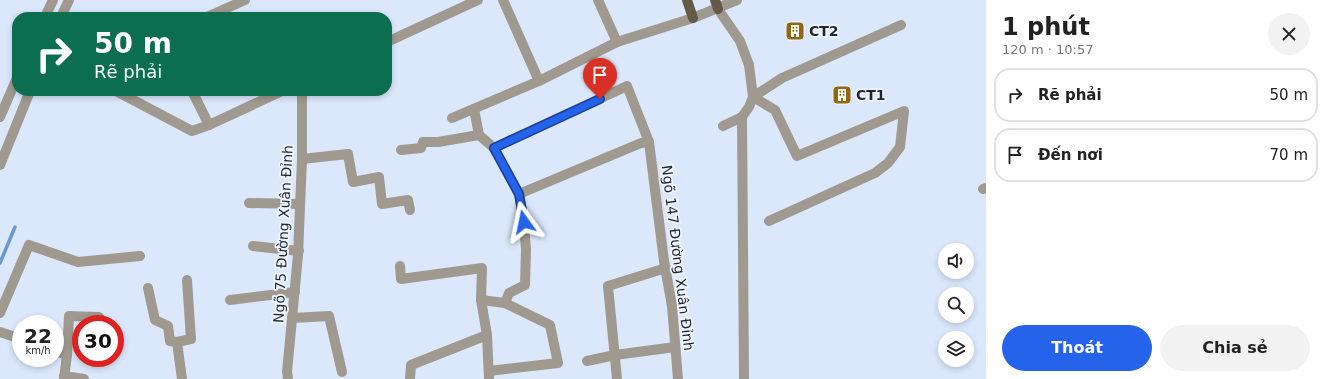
<!DOCTYPE html>
<html lang="vi">
<head>
<meta charset="utf-8">
<style>
	body { margin:0; font-family:"DejaVu Sans",sans-serif; background:#f2f2f2; color:#222; height:100vh; display:flex; flex-direction:column; font-size:15px; white-space:nowrap }
	* { box-sizing:border-box; margin:0 }
	p { font-size:13px; color:#767676 }
	.icon { flex:none; width:22px; height:22px; fill:none; stroke:currentColor; stroke-width:2; stroke-linecap:round; stroke-linejoin:round }
	.map { position:relative; flex:1; overflow:hidden }
	.panel { display:flex; flex-direction:column; background:#fff; width:340px }
	.panel>* { flex:none }
	.hud { position:absolute; left:12px; top:12px; width:380px; height:84px; border-radius:16px; box-shadow:0 2px 6px #0003; background:#0b6e4f; color:#fff; overflow:hidden }
	.buttons { position:absolute; left:938px; top:243px; display:grid; gap:8px }
	.buttons a { display:grid; place-items:center; width:36px; height:36px; border-radius:50%; background:#fff; box-shadow:0 2px 6px #0003; font-size:20px }
	.speed { position:absolute; left:12px; top:315px; display:flex; gap:8px; font-size:20px; font-weight:700; text-align:center }
	.speed>* { display:grid; place-content:center; width:52px; height:52px; border-radius:50%; background:#fff; box-shadow:0 2px 6px #0003; line-height:1 }
	.speed small { font-size:10px; font-weight:400 }
	.speed .limit { border:6px solid #d22; background:#fff; color:#111 }
	.pin { position:absolute; display:grid; place-items:center; width:34px; height:34px; color:#fff; margin:-41px -17px; border-radius:50% 50% 50% 0; rotate:-45deg; box-shadow:0 0 4px #0007 }
	.pin .icon { rotate:45deg }
	.me { position:absolute; width:44px; margin:-22px; rotate:348deg; stroke-linejoin:round; filter:drop-shadow(0 0 3px #0008) }
	.turn { display:flex; align-items:center; gap:14px; height:84px; padding:0 16px; font-size:18px }
	.turn .icon { width:52px; height:52px; stroke-width:2.5 }
	.turn b { display:block; font-size:28px; line-height:34px }
	.round { display:grid; place-items:center; flex:none; width:42px; height:42px; border-radius:21px; background:#f2f2f2 }
	.summary { display:flex; align-items:center; justify-content:space-between; height:68px; padding:0 16px }
	h1 { font-size:24px; font-weight:600; line-height:30px }
	.button { display:flex; gap:8px; margin-top:auto; padding:8px 16px }
	.button a { flex:1; height:46px; border-radius:24px; background:#2563eb; color:#fff; font-size:16px; font-weight:600; line-height:46px; text-align:center }
	.button a+a { background:#f2f2f2; color:#222 }
	ul { padding:0; list-style:none }
	li { display:flex; align-items:center; gap:12px; height:54px; margin:0 8px 6px; padding:0 8px; border:2px solid #e0e0e0; border-radius:16px }
	li div { flex:1 }
	li b { display:block; font-size:15px }
	li em { font-style:normal }
	main { display:flex; flex:1; min-height:0 }
	.map>svg:first-child { display:block }
	.lines { fill:none; stroke-linecap:round; stroke-linejoin:round }
	.stream { stroke:#6a97d5; stroke-width:3.5 }
	.minor { stroke:#a0998f; stroke-width:10 }
	.major { stroke:#655947; stroke-width:10 }
	.route-casing { stroke:#184099; stroke-width:10 }
	.route { stroke:#2563eb; stroke-width:7 }
	.labels { text-anchor:middle; stroke-width:3.5; stroke-linejoin:round; paint-order:stroke }
	.poi-label { font-size:14px; font-weight:bold; fill:#1f252e; stroke:#eef5ff; text-anchor:start }
	.street-label { font-size:14px; fill:#1f252e; stroke:#eef5ff }
</style>
</head>
<body>
<main>
<div class="map">
<svg width="986" height="379" viewBox="0 0 986 379">
	<rect width="100%" height="100%" fill="#dbe8fc"/>
	<g class="lines">
		<polyline class="stream" points="0,263 15,227"/>
		<g class="minor">
			<polyline points="503,0 539,81"/>
			<polyline points="598,0 617,42"/>
			<polyline points="718,9 740,41 749,65 753,97 775,110 797,156 904,111 900,147 888,163 875,173 769,221"/>
			<polyline points="45,17 53,0"/>
			<polyline points="61,17 69,0"/>
			<polyline points="207,17 245,0"/>
			<polyline points="387,42 478,0"/>
			<polyline points="116,91 192,131 209,125 282,91"/>
			<polyline points="192,91 209,125"/>
			<polyline points="474,109 479,135"/>
			<polyline points="0,117 17,78"/>
			<polyline points="742,117 744,379"/>
			<polyline points="452,118 539,81 617,42 693,18 737,0"/>
			<polyline points="723,126 742,117 749,107 753,97 782,78 901,25"/>
			<polyline points="494,148 627,86 649,142 664,261 672,306 678,379"/>
			<polyline points="401,150 421,148 423,142 438,142 479,135 494,148 519,194 524,222 526,250 525,285 509,293 505,303"/>
			<polyline points="302,159 348,154 353,182 379,177 382,204 408,200 410,210"/>
			<polyline points="0,165 30,91"/>
			<polyline points="983,189 986,188"/>
			<polyline points="519,194 641,143 649,142"/>
			<polyline points="249,203 300,204"/>
			<polyline points="253,246 299,251"/>
			<polyline points="400,266 401,279 482,268 481,300 487,335 489,379"/>
			<polyline points="148,288 155,320 168,326 170,341 177,342 182,379"/>
			<polyline points="230,300 295,292"/>
			<polyline points="481,300 505,303 550,325 558,363 489,371"/>
			<polyline points="0,313 29,245 78,262 140,256"/>
			<polyline points="293,318 329,316 342,372"/>
			<polyline points="0,332 21,339"/>
			<polyline points="177,342 191,339 187,280"/>
			<polyline points="55,351 67,355"/>
			<polyline points="587,361 615,355 675,347"/>
			<polyline points="64,376 84,379"/>
			<polyline points="64,379 67,355 69,316 99,317"/>
			<polyline points="288,379 287,372 298,255 302,159 302,91"/>
			<polyline points="410,379 411,365 487,335"/>
			<polyline points="617,379 608,286 666,268"/>
		</g>
		<g class="major">
			<polyline points="687,0 693,18"/>
			<polyline points="715,0 718,9"/>
		</g>
	</g>
	<g class="lines">
		<defs>
			<polyline id="route" points="524,222 519,194 494,148 600,99"/>
		</defs>
		<use href="#route" class="route-casing"/>
		<use href="#route" class="route"/>
	</g>
	<defs>
		<symbol id="building-square" viewBox="-11 -11 22 22"><rect x="-9" y="-9" width="18" height="18" rx="4" fill="#926711" stroke="#eef5ff"/><path d="M-4-6H4V6H1V3H-1V6H-4ZM-2.5-4.3h1.7v1.8h-1.7ZM.8-4.3h1.7v1.8H.8ZM-2.5-1h1.7V.8h-1.7ZM.8-1h1.7V.8H.8Z" fill="#fff"/></symbol>
	</defs>
	<g fill-rule="evenodd">
		<use href="#building-square" x="784" y="20" width="22" height="22"/>
		<use href="#building-square" x="831" y="84" width="22" height="22"/>
	</g>
	<g class="labels">
		<g class="poi-label">
			<text x="809" y="36">CT2</text>
			<text x="856" y="100">CT1</text>
		</g>
		<g class="street-label">
			<text transform="translate(283 234) rotate(-87)" y="5">Ngõ 75 Đường Xuân Đỉnh</text>
			<text transform="translate(678 258) rotate(83)" y="5">Ngõ 147 Đường Xuân Đỉnh</text>
		</g>
	</g>
</svg>
<div class="buttons">
<a><svg class="icon" aria-label="sound" viewBox="0 0 24 24"><path d="M4 9h4l5-4v14l-5-4H4zM17 9q2 3 0 6"/></svg></a>
<a><svg class="icon" aria-label="search" viewBox="0 0 24 24"><circle cx="10" cy="10" r="6"/><path d="M15 15l6 6"/></svg></a>
<a><svg class="icon" aria-label="layers" viewBox="0 0 24 24"><path d="M12 4l9 5-9 5-9-5zM3 14l9 5 9-5"/></svg></a>
</div>
<div class="speed"><div>22<small>km/h</small></div><div class="limit">30</div></div>
<div class="pin" style="left:600px;top:99px;background:#d93025"><svg class="icon" aria-label="arrive" viewBox="0 0 24 24"><path d="M6 21V4h12l-3 4 3 4H6"/></svg></div>
<svg class="me" style="left:524px;top:222px" viewBox="-20 -20 40 40"><path d="M0-17L14 15 0 8-14 15z" fill="#2563eb" stroke="#fff" stroke-width="4"/></svg>
<div class="hud">
<div class="turn"><svg class="icon" aria-label="right" viewBox="0 0 24 24"><path d="M7 20v-9h11M14 6l5 5-5 5"/></svg><div><b>50 m</b>Rẽ phải</div></div>
</div>
</div>
<section class="panel">
<div class="summary"><div><h1>1 phút</h1><p>120 m · 10:57</p></div><a class="round"><svg class="icon" aria-label="close" viewBox="0 0 24 24"><path d="M6 6l12 12M18 6L6 18"/></svg></a></div>
<ul>
<li><svg class="icon" aria-label="right" viewBox="0 0 24 24"><path d="M7 20v-9h11M14 6l5 5-5 5"/></svg><div><b>Rẽ phải</b></div><em>50 m</em></li>
<li><svg class="icon" aria-label="arrive" viewBox="0 0 24 24"><path d="M6 21V4h12l-3 4 3 4H6"/></svg><div><b>Đến nơi</b></div><em>70 m</em></li>
</ul>
<div class="button"><a>Thoát</a><a>Chia sẻ</a></div>
</section>
</main>
</body>
</html>
